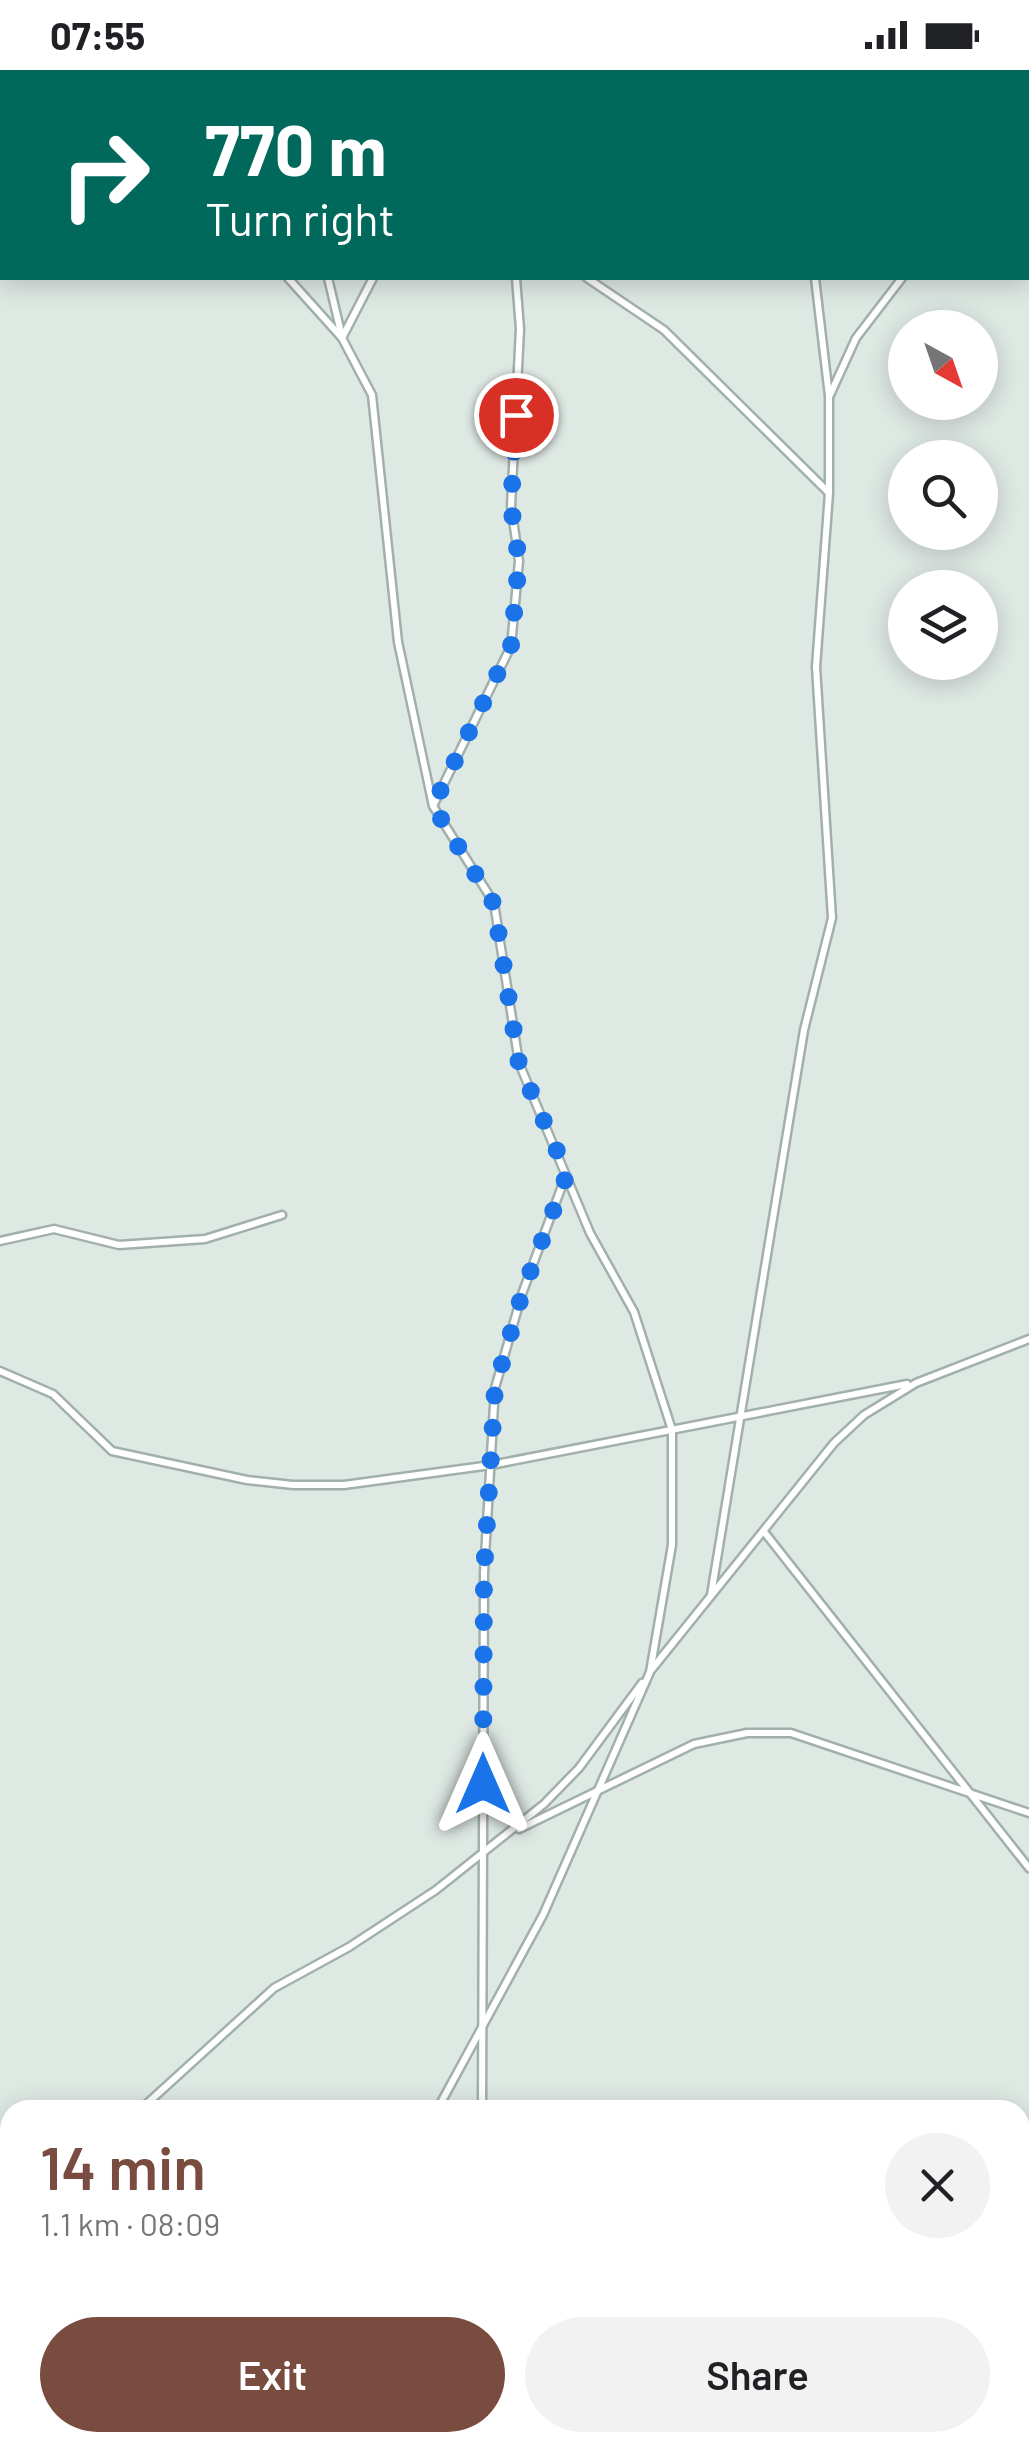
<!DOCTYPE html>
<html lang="en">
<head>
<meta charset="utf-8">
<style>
	body { margin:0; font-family:Barlow,sans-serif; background:#f2f2f2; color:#202124; height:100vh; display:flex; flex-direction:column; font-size:38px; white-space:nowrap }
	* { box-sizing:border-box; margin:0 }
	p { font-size:32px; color:#757577 }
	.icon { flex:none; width:55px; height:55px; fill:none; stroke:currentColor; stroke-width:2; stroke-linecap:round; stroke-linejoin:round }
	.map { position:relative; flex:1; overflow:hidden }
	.sheet { position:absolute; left:0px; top:2030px; width:1030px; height:352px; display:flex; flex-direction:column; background:#fff; border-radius:30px 30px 0 0; box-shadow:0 5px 25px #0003 }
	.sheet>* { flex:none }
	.guide { position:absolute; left:0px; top:0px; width:1030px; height:210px; box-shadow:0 5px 25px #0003; background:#00695c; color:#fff; overflow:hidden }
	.needle { width:65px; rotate:140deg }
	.controls { position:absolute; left:888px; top:240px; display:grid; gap:20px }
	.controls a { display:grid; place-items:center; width:110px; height:110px; border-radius:50%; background:#fff; box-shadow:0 5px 25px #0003; font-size:50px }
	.pin { position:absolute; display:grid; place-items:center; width:85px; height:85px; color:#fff; margin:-42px; border:5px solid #fff; border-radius:50%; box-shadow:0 2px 10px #0007 }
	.me { position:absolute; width:110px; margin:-55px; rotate:0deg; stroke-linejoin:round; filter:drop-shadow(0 0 8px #0008) }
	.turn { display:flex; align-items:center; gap:35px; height:210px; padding:0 40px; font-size:45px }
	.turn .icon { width:130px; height:130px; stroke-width:2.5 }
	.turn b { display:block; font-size:70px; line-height:85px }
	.round { display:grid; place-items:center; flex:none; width:105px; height:105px; border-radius:52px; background:#f2f2f2 }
	.headline { display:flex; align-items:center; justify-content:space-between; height:170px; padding:0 40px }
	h1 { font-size:60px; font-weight:600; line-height:75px; color:#794c3f }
	.button { display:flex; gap:20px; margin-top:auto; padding:20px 40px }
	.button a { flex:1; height:115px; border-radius:60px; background:#794c3f; color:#fff; font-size:40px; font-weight:600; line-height:115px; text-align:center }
	.button a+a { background:#f2f2f2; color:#202124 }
	.status { display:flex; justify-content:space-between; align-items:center; height:70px; padding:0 50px; background:#fff; direction:ltr }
	.status svg { height:28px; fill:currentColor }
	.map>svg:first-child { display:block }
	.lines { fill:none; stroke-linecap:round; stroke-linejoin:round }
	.street-casing { stroke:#a2b0ab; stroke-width:11 }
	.street { stroke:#fff; stroke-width:6 }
	.route { stroke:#1a73e8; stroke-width:18; stroke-dasharray:0 32.4 }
</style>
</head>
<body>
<div class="status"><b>07:55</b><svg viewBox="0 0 49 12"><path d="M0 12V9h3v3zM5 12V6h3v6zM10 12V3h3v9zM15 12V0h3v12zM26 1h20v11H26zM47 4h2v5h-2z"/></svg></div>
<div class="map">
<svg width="1029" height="2381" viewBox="0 0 1029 2381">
	<rect width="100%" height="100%" fill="#dfe9e4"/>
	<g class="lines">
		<defs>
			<g id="street">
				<polyline points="296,0 297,2"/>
				<polyline points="435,0 438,2"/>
				<polyline points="756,0 757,2"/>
				<polyline points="485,2 486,0"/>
				<polyline points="1028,8 1029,5"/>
				<polyline points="0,150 2,149"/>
				<polyline points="1028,183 1029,184"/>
				<polyline points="288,208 342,268 372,325 398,572 433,736 494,833 519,993 590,1163 634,1242 672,1360 672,1475 650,1602 543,1845 437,2040"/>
				<polyline points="328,208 342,267"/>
				<polyline points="587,208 664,260 828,422"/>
				<polyline points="342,268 373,208"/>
				<polyline points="830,325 856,268 902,208"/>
				<polyline points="433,736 511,576 519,491 511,436 520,259 516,208"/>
				<polyline points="0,1171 54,1159 119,1175 205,1169 282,1145"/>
				<polyline points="0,1301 53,1324 112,1381 247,1410 293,1415 344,1415 491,1395 907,1314"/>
				<polyline points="765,1463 1029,1798"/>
				<polyline points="711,1525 804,960 832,848 816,597 829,423 829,326 815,208"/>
				<polyline points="652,1599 834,1373 864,1345 916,1313 1029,1269"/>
				<polyline points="519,1759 694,1674 747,1663 791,1663 1029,1743"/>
				<polyline points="140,2040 274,1918 349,1877 436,1820 544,1734 579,1698 642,1613"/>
				<polyline points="482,2040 484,1503 495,1318 522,1224 566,1105"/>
				<polyline points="0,2104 10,2100"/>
				<polyline points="0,2289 10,2298"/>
				<polyline points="147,2372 158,2381"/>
				<polyline points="468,2372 468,2381"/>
				<polyline points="118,2381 126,2372"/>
			</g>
		</defs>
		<use href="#street" class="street-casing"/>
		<use href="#street" class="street"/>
	</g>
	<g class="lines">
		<polyline class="route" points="483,1714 484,1503 495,1318 522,1224 567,1104 519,994 494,834 433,736 511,576 519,491 511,436 516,345"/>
	</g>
</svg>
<div class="controls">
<a><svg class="needle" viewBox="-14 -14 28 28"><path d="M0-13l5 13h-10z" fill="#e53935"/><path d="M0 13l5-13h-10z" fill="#757577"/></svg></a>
<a><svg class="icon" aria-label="search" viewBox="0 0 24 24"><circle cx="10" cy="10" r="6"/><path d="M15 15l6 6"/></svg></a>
<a><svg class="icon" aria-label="layers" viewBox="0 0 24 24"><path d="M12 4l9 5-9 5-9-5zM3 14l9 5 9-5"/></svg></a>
</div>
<div class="pin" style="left:516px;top:345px;background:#d93025"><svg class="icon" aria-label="arrive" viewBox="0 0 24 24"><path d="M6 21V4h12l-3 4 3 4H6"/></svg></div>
<svg class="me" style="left:483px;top:1714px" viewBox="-20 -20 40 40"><path d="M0-17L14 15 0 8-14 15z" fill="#1a73e8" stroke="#fff" stroke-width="4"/></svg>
<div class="guide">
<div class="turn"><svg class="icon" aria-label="right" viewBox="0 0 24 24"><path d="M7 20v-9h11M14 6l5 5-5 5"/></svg><div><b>770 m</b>Turn right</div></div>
</div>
<section class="sheet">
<div class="headline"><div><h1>14 min</h1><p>1.1 km · 08:09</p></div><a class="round"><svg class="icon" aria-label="close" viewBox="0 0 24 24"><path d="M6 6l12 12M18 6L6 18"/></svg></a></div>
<div class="button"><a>Exit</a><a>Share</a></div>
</section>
</div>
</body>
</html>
